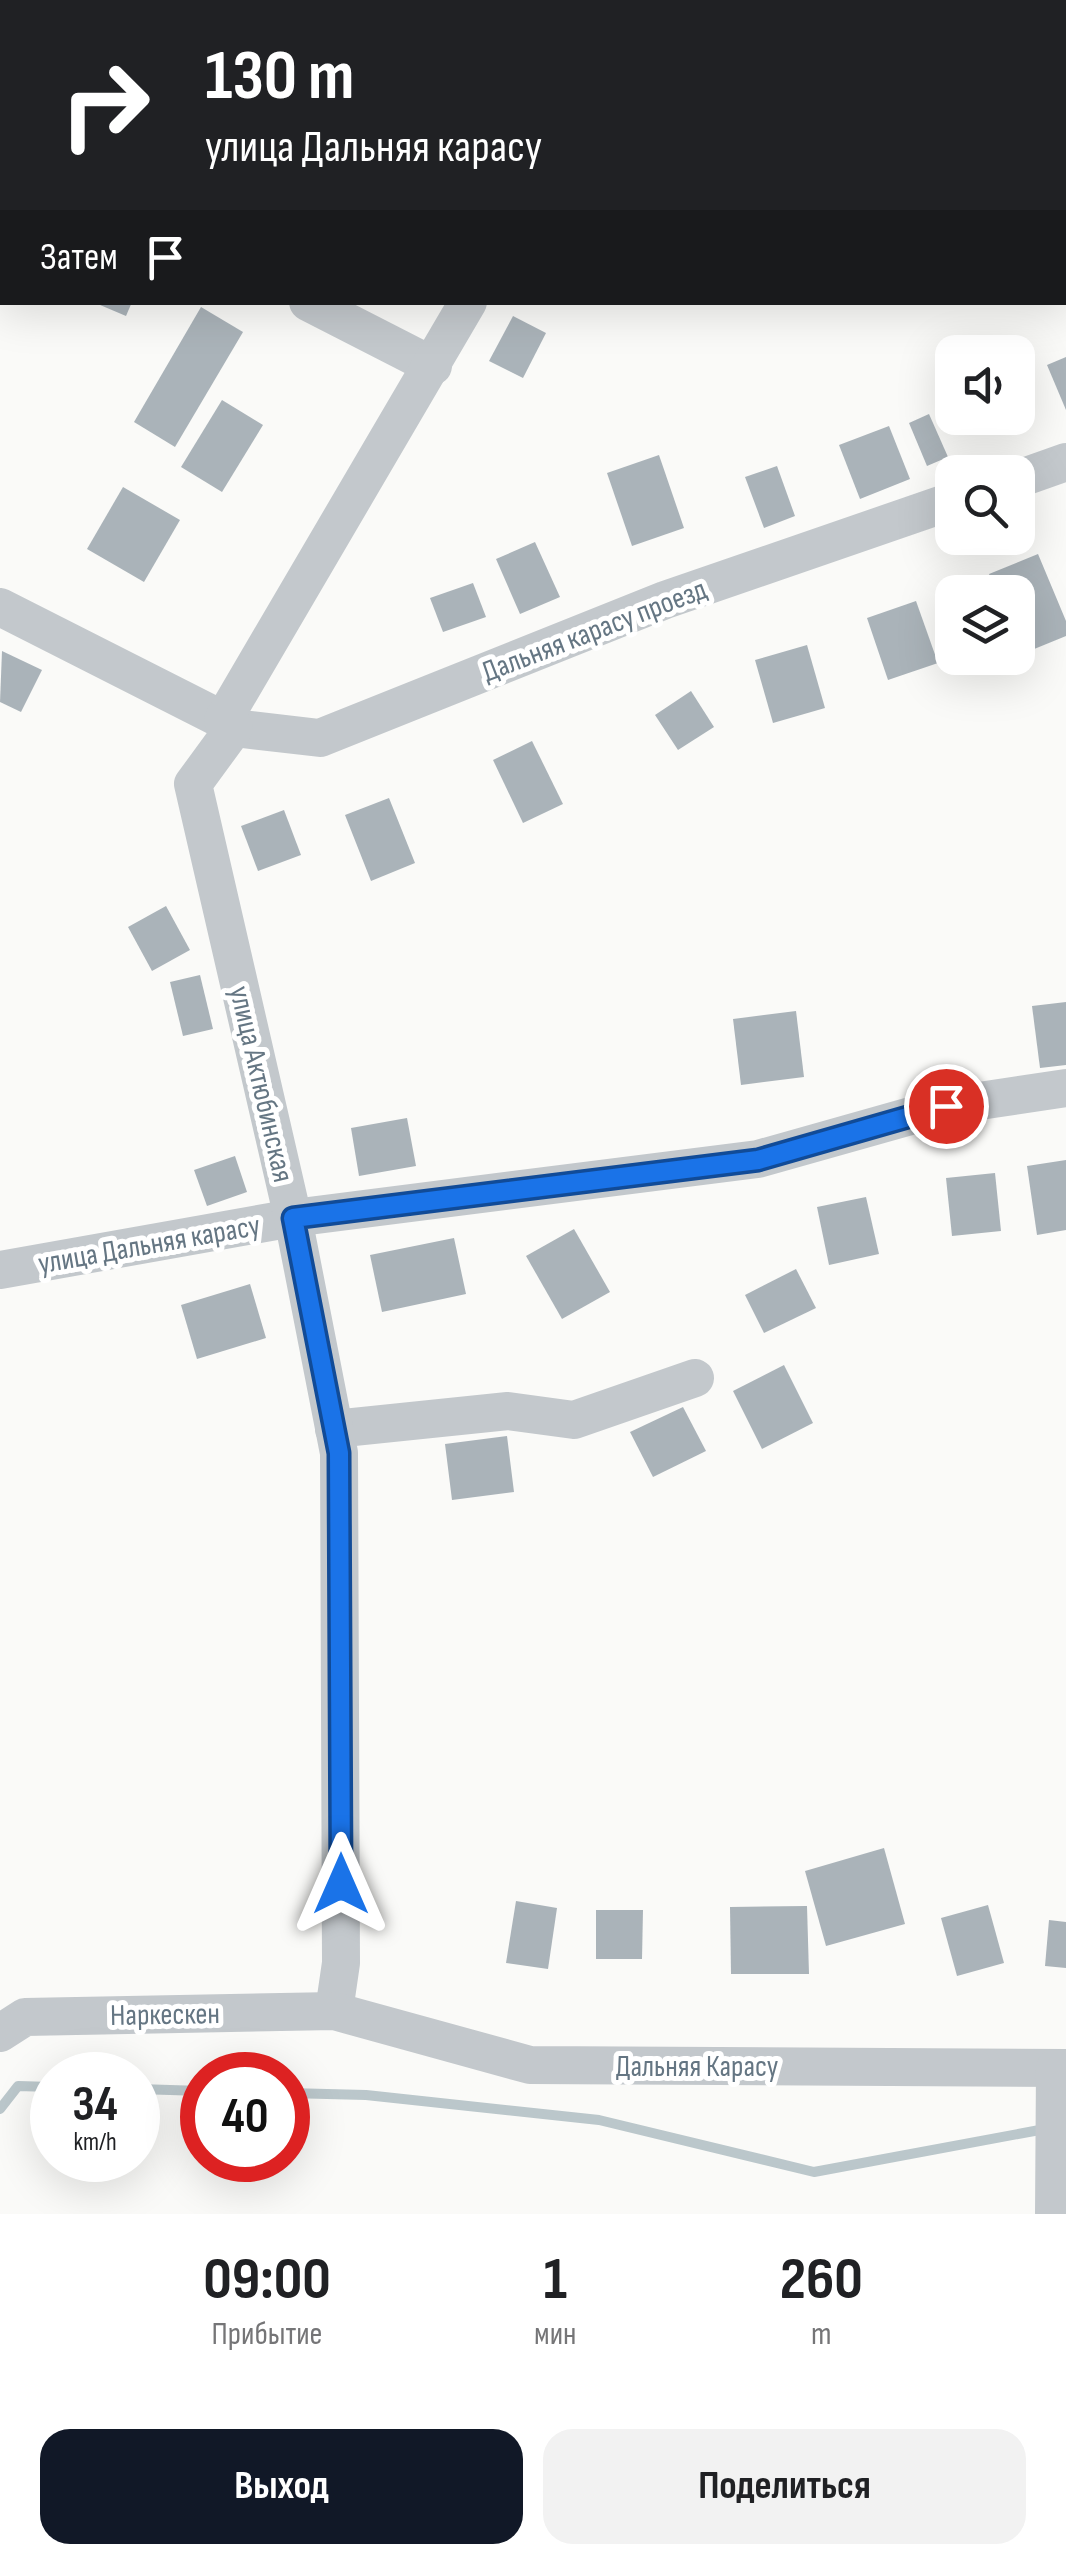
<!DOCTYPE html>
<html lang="ru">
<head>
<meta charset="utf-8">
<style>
	body { margin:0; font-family:"Sofia Sans Condensed",sans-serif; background:#f2f2f2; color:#202124; height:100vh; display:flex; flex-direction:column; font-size:38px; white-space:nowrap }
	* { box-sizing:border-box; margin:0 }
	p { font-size:32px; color:#757577 }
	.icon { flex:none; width:55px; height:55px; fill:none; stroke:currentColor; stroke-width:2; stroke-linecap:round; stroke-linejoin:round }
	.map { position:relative; height:2214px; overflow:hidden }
	.drawer { display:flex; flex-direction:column; background:#fff; flex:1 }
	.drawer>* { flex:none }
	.banner { position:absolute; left:0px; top:0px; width:1068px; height:305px; box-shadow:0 10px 40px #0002; background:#202124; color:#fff; overflow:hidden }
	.fabs { position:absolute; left:935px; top:335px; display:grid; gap:20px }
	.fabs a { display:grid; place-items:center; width:100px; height:100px; border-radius:20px; background:#fff; box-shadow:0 10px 40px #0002; font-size:50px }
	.speed { position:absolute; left:30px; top:2052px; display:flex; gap:20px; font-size:50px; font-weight:700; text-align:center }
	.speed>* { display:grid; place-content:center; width:130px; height:130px; border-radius:50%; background:#fff; box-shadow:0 10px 40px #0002; line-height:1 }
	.speed small { font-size:25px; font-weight:400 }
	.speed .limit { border:15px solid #d22; background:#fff; color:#111 }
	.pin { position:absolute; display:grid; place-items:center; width:85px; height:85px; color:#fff; margin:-42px; border:5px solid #fff; border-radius:50%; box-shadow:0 2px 10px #0007 }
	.me { position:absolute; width:110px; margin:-55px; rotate:0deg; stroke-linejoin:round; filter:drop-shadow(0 0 8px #0008) }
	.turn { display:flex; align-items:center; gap:35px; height:210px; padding:0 40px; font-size:45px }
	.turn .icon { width:130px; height:130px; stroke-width:2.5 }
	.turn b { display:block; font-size:70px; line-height:85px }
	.then { display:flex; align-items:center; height:95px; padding:0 40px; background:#0003; gap:20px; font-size:38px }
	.eta { display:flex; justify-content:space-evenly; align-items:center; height:170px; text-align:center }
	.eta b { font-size:60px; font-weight:700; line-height:70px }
	.action { display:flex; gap:20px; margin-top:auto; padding:20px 40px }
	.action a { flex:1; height:115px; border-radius:30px; background:#111827; color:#fff; font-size:40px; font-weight:700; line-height:115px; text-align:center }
	.action a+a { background:#f2f2f2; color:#202124 }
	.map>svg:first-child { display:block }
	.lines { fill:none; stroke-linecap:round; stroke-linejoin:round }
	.stream { stroke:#bbc7cb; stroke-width:10 }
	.building { fill:#aab3b9 }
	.minor { stroke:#c3c8cc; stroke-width:38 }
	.route-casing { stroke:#114b97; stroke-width:25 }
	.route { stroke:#1a73e8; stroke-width:18 }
	.labels { text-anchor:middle; stroke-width:10; stroke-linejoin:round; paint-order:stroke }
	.street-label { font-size:30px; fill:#657683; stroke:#fff }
</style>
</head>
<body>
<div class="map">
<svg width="1066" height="2214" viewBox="0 0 1066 2214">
	<rect width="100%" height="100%" fill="#fafaf8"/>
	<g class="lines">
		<g class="stream">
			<polyline points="138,2089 202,2091"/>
			<polyline points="288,2093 366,2095 599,2120 814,2172 1045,2129"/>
			<polyline points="0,2109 18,2086 52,2087"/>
		</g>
	</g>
	<g class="building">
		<polygon points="93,302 132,302 126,316"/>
		<polygon points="201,307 243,332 175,447 134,422"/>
		<polygon points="513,316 546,333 523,378 489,361"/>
		<polygon points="1066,357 1066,410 1047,365"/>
		<polygon points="222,400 263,425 222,492 181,467"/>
		<polygon points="929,414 948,457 927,466 909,423"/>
		<polygon points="889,426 910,479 860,499 839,445"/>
		<polygon points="659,455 684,528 632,546 607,473"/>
		<polygon points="777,466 795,516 764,528 745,477"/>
		<polygon points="123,487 180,520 144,582 87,549"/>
		<polygon points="535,542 560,597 520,614 496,559"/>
		<polygon points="1038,554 1066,621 1066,636 1022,654 1018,644 1018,592 996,592 989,574"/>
		<polygon points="473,583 486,617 443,632 430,598"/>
		<polygon points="916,601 938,663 888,680 867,618"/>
		<polygon points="807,645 825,708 773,723 755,660"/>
		<polygon points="2,651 42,670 21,712 0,702"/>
		<polygon points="691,691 714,727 678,750 655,715"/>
		<polygon points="532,741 563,804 523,823 493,760"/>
		<polygon points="389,798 415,863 371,881 345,815"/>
		<polygon points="284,810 301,855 258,871 241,826"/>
		<polygon points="166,906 190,950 152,971 128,927"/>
		<polygon points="200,975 213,1029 183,1036 170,982"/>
		<polygon points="1066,1002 1066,1065 1040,1068 1032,1006"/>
		<polygon points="796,1011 804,1077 741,1085 733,1019"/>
		<polygon points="407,1118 416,1166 359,1176 351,1128"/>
		<polygon points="235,1156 247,1192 207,1206 194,1170"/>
		<polygon points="1066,1160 1066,1230 1037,1235 1027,1166"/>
		<polygon points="995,1173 1001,1231 952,1236 946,1178"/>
		<polygon points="866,1197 879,1254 829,1265 817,1207"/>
		<polygon points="574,1229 610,1292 562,1319 526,1256"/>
		<polygon points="454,1238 466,1294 382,1312 370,1255"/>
		<polygon points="796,1269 816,1308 764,1333 745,1295"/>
		<polygon points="250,1284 266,1338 197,1359 181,1305"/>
		<polygon points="784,1365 813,1423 762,1449 733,1391"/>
		<polygon points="683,1407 706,1451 653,1477 630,1432"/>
		<polygon points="507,1436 514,1492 452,1500 445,1444"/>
		<polygon points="884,1848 905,1924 826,1946 805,1871"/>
		<polygon points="516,1901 557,1908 548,1969 506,1963"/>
		<polygon points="988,1905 1004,1963 957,1976 941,1918"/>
		<polygon points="807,1906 809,1974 731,1974 730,1907"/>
		<polygon points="596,1910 643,1910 642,1959 596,1959"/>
		<polygon points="1049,1920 1066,1922 1066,1968 1045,1966"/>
	</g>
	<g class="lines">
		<g class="minor">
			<polyline points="621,0 621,2"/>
			<polyline points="1065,23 1066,22"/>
			<polyline points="0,144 2,146"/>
			<polyline points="308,302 433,366"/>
			<polyline points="1018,479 1066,462"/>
			<polyline points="0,607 223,720"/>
			<polyline points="234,728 320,738 665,600 952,501"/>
			<polyline points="0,1270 293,1218 758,1159 946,1106 1066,1088"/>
			<polyline points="334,1429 508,1411 574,1420 695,1378"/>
			<polyline points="334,2011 341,1963 339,1453 293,1218 193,784 234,728 223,720 468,302"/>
			<polyline points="0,2033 25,2017 334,2011 530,2065 1066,2068"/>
			<polyline points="1054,2214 1055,2068"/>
		</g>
	</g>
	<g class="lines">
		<defs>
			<polyline id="route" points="341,1884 339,1453 293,1218 758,1160 946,1106"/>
		</defs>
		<use href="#route" class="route-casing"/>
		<use href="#route" class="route"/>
	</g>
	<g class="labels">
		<g class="street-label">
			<text transform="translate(594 630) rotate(-21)" y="10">Дальняя карасу проезд</text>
			<text transform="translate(262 1084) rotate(77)" y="10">улица Актюбинская</text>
			<text transform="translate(149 1244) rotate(-10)" y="10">улица Дальняя карасу</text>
			<text transform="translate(165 2014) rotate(-1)" y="10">Наркескен</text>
			<text x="697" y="2076">Дальняя Карасу</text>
		</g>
	</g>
</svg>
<div class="fabs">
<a><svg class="icon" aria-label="sound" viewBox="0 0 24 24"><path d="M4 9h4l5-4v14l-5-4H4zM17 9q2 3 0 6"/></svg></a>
<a><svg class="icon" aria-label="search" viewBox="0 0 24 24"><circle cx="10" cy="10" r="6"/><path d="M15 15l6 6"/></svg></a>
<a><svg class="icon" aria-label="layers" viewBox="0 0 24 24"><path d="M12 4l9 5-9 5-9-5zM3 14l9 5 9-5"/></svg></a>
</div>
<div class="speed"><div>34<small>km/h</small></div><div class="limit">40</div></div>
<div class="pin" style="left:946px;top:1106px;background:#d93025"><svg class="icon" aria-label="arrive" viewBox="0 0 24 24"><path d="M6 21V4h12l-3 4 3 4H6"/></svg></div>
<svg class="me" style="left:341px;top:1884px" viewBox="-20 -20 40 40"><path d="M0-17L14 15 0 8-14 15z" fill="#1a73e8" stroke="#fff" stroke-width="4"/></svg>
<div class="banner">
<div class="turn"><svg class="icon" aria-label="right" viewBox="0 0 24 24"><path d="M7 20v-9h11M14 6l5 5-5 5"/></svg><div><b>130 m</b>улица Дальняя карасу</div></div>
<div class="then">Затем<svg class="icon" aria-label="arrive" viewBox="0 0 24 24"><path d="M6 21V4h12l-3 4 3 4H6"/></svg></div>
</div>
</div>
<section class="drawer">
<div class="eta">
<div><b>09:00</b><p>Прибытие</p></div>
<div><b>1</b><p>мин</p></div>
<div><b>260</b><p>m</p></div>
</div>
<div class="action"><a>Выход</a><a>Поделиться</a></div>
</section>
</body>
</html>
